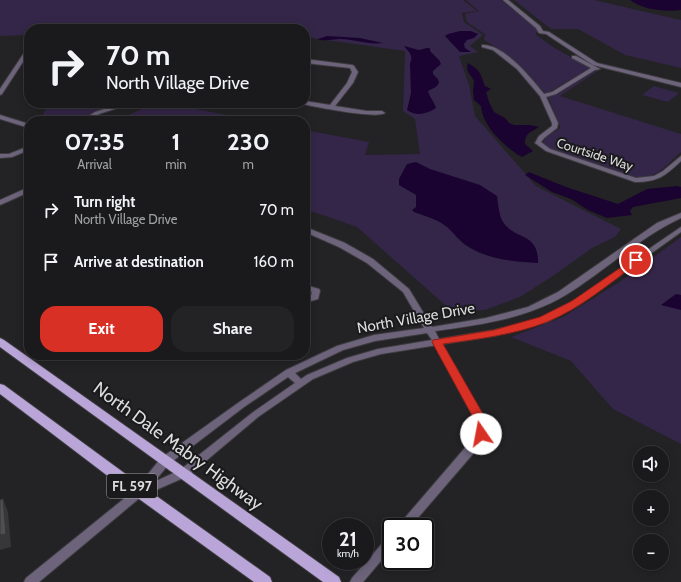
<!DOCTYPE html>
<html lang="en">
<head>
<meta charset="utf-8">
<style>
	body { margin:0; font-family:Cabin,sans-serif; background:#232325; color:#f1f3f6; height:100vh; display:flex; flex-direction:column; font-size:15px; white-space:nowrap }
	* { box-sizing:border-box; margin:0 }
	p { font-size:13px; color:#9fa1a3 }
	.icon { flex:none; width:22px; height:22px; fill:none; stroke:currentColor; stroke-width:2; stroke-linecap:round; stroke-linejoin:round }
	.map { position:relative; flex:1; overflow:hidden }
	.details { position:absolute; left:24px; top:116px; width:286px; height:244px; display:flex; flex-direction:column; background:#1a1a1c; border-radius:16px; box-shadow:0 2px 10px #0003,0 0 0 1px #38383b }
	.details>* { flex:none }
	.top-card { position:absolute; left:24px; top:24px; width:286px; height:84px; border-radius:16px; box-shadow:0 2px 10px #0003,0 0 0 1px #38383b; background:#1a1a1c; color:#f1f3f6; overflow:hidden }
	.tools { position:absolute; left:633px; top:446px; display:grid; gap:8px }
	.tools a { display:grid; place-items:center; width:36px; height:36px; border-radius:50%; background:#1a1a1c; box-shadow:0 2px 10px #0003,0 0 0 1px #38383b; font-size:20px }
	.speed { position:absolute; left:322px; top:518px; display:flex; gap:8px; font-size:20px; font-weight:700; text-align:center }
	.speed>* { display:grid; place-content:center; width:52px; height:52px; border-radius:50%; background:#1a1a1c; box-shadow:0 2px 10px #0003,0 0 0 1px #38383b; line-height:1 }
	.speed small { font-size:10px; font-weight:400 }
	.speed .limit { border:2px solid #111; border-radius:6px; background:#fff; color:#111 }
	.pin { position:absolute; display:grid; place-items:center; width:34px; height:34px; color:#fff; margin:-17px; border:2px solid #fff; border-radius:50%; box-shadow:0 1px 4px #0007 }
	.me { position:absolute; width:44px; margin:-22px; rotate:348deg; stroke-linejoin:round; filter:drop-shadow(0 0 3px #0008) }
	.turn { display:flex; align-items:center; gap:14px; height:84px; padding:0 16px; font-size:18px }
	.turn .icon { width:52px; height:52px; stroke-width:2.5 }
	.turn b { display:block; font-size:28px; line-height:34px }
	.eta { display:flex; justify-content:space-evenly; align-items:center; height:68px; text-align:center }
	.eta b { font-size:24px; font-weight:700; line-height:28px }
	.primary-button { display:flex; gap:8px; margin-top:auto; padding:8px 16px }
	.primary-button a { flex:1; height:46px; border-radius:16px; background:#d93025; color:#fff; font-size:16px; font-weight:700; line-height:46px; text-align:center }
	.primary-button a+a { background:#232325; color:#f1f3f6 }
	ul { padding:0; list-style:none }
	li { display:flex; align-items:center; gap:12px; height:52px; padding:0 16px }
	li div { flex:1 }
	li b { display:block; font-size:15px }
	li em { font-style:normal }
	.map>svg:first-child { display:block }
	.green { fill:#342648 }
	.water { fill:#1b0331 }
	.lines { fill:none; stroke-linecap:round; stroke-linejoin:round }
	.minor-casing { stroke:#3d3c3f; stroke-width:2 }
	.tertiary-casing { stroke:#3d3c3f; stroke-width:2 }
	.primary-casing { stroke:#3d3c3f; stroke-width:2 }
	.minor { fill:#6d647c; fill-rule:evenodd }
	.tertiary { fill:#6d647c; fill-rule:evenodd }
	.primary { fill:#b9a5d7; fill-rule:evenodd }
	.shaded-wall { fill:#373739 }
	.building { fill:#4f4e51; stroke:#373739 }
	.route { fill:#d93025; stroke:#8d1f18 }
	.labels { text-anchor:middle; stroke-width:4; stroke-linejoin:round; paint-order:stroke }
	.far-street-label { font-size:13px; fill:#dcdcdd; stroke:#1a191b }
	.shield { fill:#1a191b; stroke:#a2a2a3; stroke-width:1 }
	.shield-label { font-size:14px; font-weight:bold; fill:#dcdcdd }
	.street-label { font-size:15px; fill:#dcdcdd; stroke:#1a191b }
	.near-street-label { font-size:18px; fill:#dcdcdd; stroke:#1a191b }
</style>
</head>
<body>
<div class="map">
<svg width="681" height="582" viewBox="0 0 681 582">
	<rect width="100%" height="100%" fill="#232225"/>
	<g class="green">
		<polygon points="0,0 463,0 477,11 462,13 464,22 483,35 470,46 478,52 459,56 469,85 475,116 536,186 621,229 615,237 592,248 553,276 520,297 485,310 453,312 357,227 305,209 305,130 369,142 365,155 420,154 415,119 403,111 405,51 305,37 305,29 29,29 29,35 0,36"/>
		<polygon points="466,0 501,0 535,27 538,31 535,34 553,47 590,68 551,91 545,93 522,67 498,49 484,40 484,37 486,35 467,22 465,14 479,11"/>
		<polygon points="514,0 594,0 681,20 681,68 625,55 578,29 551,29"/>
		<path d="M 597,70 L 599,70 L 560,96 L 681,134 L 681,152 C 665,166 659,178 636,177 L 551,149 L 543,143 L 545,138 L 560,128 L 559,123 L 548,97 L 558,94 Z"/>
		<polygon points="654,86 679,93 668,102 642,95"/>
		<polygon points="49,103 122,103 97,111 77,121 40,120"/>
		<polygon points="157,103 164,103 259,121 114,121"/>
		<polygon points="681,237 681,444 613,409 571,361 511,337 563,317 621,281"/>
	</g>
	<g class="water">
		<path d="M 630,0 L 681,0 L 681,10 C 664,12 644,10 630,0 Z"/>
		<polygon points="460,31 471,31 478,34 474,38 467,40 464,44 465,48 471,52 460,52 445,36 448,34"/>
		<path d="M 327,36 L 360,38 L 383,43 C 368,45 354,39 340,39 C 333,39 323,42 318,39 Z"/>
		<path d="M 404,46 L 419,50 L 427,48 L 430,48 L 430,51 L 439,60 L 441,64 L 433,71 L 433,74 L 438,79 L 439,83 L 436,87 L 428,91 C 430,98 434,101 436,108 C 427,114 416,117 407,110 L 411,93 L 410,63 C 414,56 409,52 404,46 Z"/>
		<path d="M 468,63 C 481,71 480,73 485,86 L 491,89 L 486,92 L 489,102 L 494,112 L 505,118 L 509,123 L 514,125 L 530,125 L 539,127 C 532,132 524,133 525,144 L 533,151 L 522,157 L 518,155 C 502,143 483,127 481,106 L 474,100 L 473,91 L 474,81 C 471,74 465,72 468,63 Z"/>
		<path d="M 416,162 L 430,169 L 480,185 L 497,196 C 498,203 499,214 502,220 C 513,241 539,231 538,263 C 514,262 487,259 467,246 C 459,241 454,233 447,227 C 437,219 425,216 414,212 L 412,210 L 416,207 L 416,195 L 399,185 L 399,179 L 407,164 Z"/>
		<polygon points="529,172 566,187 618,204 647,189 677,186 681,187 681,198 633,207 630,211 632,215 607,218 588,210 571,199 552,192 525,175"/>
		<polygon points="676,294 681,295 681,310 661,305"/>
	</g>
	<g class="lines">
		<defs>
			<g id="minor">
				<polygon points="503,0 508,0 540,26 543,31 549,32 597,63 681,83 681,87 593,65 546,34 539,33 536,28"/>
				<path d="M 482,45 C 504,44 531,78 544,94 L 552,92 L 591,68 L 572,58 L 572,56 L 576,56 L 600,69 L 595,70 L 556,94 L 546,97 L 558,123 L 557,128 L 544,138 L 541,142 L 550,149 L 636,178 L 654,176 L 663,171 L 681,156 L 681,161 C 665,176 658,182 635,182 L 546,151 L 535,143 L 539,136 L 552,126 L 552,123 L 540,96 L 517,69 L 493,50 L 482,47 Z"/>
				<polygon points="24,53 28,54 2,94 0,95 0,89"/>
				<path d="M 305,59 L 352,65 L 354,66 L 358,72 L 353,83 L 335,106 L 367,111 L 382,111 L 385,113 C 376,119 316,107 303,104 L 302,103 L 305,103 L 305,101 L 330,105 L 347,83 L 352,72 L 350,68 L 305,63 Z"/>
				<polygon points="124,103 133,103 99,114 88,121 81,121 95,112"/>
				<polygon points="29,146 29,150 12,157 0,158 0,154 9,154"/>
				<polygon points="29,187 29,192 0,205 0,200"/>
				<polygon points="305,285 319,289 320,291 318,299 311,301 305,301 305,297 311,296 312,292 305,290"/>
				<polygon points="437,339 441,342 486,421 486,434 478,448 410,527 397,527 470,442 476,434 476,421 433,342"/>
				<polygon points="391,536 391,549 363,582 350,582 352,578 387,538"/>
			</g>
			<g id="tertiary">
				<polygon points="0,115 29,124 29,128 0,119"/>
				<path d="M 681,213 L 681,218 C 638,238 604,272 564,296 C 525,319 479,325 435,331 L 439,339 L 494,330 L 541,318 L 573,301 L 681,227 L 681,232 L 579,305 L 547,322 L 494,336 L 381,354 L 353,362 L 313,379 L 258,417 L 188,476 L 142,496 L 39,582 L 24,582 L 26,578 L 136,489 L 161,458 L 238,403 L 286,370 L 337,346 L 374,335 L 424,328 L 403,292 L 367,263 L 339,247 L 305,232 L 305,227 L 345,243 L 373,259 L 409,289 L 432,327 L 486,318 L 528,307 L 558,292 L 657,223 ZM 427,333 L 432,340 L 378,349 L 347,358 L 307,375 L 301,379 L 295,373 L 343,350 L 375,341 ZM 288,377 L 295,383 L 252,413 L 180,470 L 154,482 L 169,464 L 244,407 Z"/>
			</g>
			<g id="primary">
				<polygon points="0,338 4,340 339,577 341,582 323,582 0,347"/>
				<polygon points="0,384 4,385 127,475 270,577 272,582 254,582 117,483 0,394"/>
			</g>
		</defs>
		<use href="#minor" class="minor-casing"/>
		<use href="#tertiary" class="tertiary-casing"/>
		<use href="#primary" class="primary-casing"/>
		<use href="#minor" class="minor"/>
		<use href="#tertiary" class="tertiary"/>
		<use href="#primary" class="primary"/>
	</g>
	<polygon class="shaded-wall" points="3,499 8,512 11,547 0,550 0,535"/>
	<polygon class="building" points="3,499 6,534 0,535 0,500"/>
	<path class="route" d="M 636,257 L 641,260 L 639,262 C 610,283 581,308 547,322 C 514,335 478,339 443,344 L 487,421 L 487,434 L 485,437 L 481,438 L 477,437 L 476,434 L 475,421 L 432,342 L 433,340 L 494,330 L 540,317 L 572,301 Z"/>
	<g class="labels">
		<g class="far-street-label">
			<text transform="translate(595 154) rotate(18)" y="5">Courtside Way</text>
		</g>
		<rect class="shield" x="107" y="474" width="50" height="24" rx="3"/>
		<g class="shield-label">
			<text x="132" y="491">FL 597</text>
		</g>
		<g class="street-label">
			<text transform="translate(416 318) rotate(-10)" y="5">North Village Drive</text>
		</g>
		<g class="near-street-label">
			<text transform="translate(178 446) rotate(36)" y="6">North Dale Mabry Highway</text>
		</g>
	</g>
</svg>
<div class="tools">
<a><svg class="icon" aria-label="sound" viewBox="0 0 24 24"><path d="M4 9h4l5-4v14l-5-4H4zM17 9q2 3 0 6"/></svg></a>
<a>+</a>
<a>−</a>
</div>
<div class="speed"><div>21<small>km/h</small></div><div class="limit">30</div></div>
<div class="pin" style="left:636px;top:260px;background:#d93025"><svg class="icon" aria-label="arrive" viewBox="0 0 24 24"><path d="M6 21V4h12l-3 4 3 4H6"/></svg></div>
<svg class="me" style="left:481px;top:434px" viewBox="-20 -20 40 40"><circle r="19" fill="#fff"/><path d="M0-13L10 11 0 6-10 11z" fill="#d93025"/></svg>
<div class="top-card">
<div class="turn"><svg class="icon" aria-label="right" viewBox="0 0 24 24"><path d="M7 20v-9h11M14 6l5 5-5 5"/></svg><div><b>70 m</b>North Village Drive</div></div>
</div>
<section class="details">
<div class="eta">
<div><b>07:35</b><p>Arrival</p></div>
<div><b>1</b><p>min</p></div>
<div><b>230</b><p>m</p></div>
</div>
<ul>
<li><svg class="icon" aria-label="right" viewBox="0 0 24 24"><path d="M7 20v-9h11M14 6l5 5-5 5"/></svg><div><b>Turn right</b><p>North Village Drive</p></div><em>70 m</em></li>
<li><svg class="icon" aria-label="arrive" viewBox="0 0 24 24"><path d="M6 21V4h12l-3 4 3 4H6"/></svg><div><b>Arrive at destination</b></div><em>160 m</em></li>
</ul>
<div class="primary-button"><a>Exit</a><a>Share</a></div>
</section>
</div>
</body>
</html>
